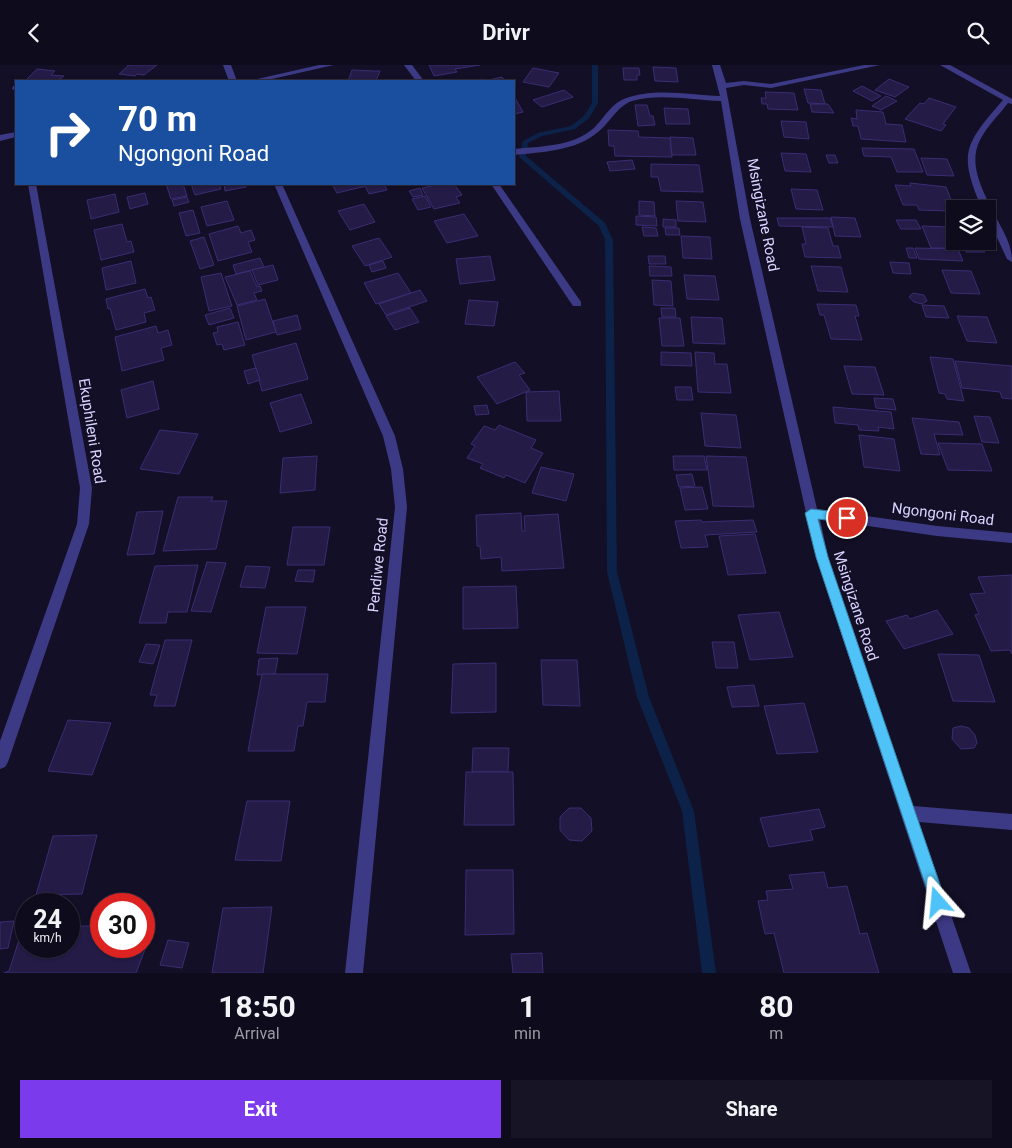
<!DOCTYPE html>
<html lang="en">
<head>
<meta charset="utf-8">
<style>
	body { margin:0; font-family:Roboto,sans-serif; background:#171425; color:#f1f3f6; height:100vh; display:flex; flex-direction:column; font-size:19px; white-space:nowrap }
	* { box-sizing:border-box; margin:0 }
	p { font-size:16px; color:#9b9ba3 }
	.icon { flex:none; width:28px; height:28px; fill:none; stroke:currentColor; stroke-width:2; stroke-linecap:round; stroke-linejoin:round }
	.map { position:relative; height:908px; overflow:hidden }
	.details { display:flex; flex-direction:column; background:#0e0b1c; flex:1 }
	.details>* { flex:none }
	.hud { position:absolute; left:15px; top:15px; width:500px; height:105px; border-radius:0px; box-shadow:0 1px 4px #0004,0 0 0 1px #2e2b3b; background:#1a4fa0; color:#fff; overflow:hidden }
	.fabs { position:absolute; left:946px; top:135px; display:grid; gap:10px }
	.fabs a { display:grid; place-items:center; width:50px; height:50px; border-radius:0px; background:#0e0b1c; box-shadow:0 1px 4px #0004,0 0 0 1px #2e2b3b; font-size:25px }
	.speed { position:absolute; left:15px; top:828px; display:flex; gap:10px; font-size:25px; font-weight:700; text-align:center }
	.speed>* { display:grid; place-content:center; width:65px; height:65px; border-radius:50%; background:#0e0b1c; box-shadow:0 1px 4px #0004,0 0 0 1px #2e2b3b; line-height:1 }
	.speed small { font-size:12px; font-weight:400 }
	.speed .limit { border:8px solid #d22; background:#fff; color:#111 }
	.pin { position:absolute; display:grid; place-items:center; width:42px; height:42px; color:#fff; margin:-21px; border:2px solid #fff; border-radius:50%; box-shadow:0 1px 5px #0007 }
	.me { position:absolute; width:55px; margin:-28px; rotate:342deg; stroke-linejoin:round; filter:drop-shadow(0 0 4px #0008) }
	.turn { display:flex; align-items:center; gap:18px; height:105px; padding:0 20px; font-size:22px }
	.turn .icon { width:65px; height:65px; stroke-width:2.5 }
	.turn b { display:block; font-size:35px; line-height:42px }
	.eta { display:flex; justify-content:space-evenly; align-items:center; height:85px; text-align:center }
	.eta b { font-size:30px; font-weight:700; line-height:35px }
	.cta { display:flex; gap:10px; margin-top:auto; padding:10px 20px }
	.cta a { flex:1; height:58px; border-radius:0px; background:#7c3aed; color:#fff; font-size:20px; font-weight:700; line-height:58px; text-align:center }
	.cta a+a { background:#171425; color:#f1f3f6 }
	header { display:flex; justify-content:space-between; align-items:center; height:65px; padding:0 20px; background:#0e0b1c; font-size:22px; font-weight:700 }
	.map>svg:first-child { display:block }
	.lines { fill:none; stroke-linecap:round; stroke-linejoin:round }
	.stream { fill:#0c2248; fill-rule:evenodd }
	.building { fill:#241b47; stroke:#3b2d73 }
	.service { fill:#3d3a85; fill-rule:evenodd }
	.minor { fill:#3d3a85; fill-rule:evenodd }
	.route { fill:#4fc3f7; stroke:#337fa1 }
	.labels { text-anchor:middle; stroke-width:4; stroke-linejoin:round; paint-order:stroke }
	.street-label { font-size:15px; fill:#d9d4ff; stroke:#130f26 }
</style>
</head>
<body>
<header><svg class="icon" aria-label="back" viewBox="0 0 24 24"><path d="M15 5l-7 7 7 7"/></svg>Drivr<svg class="icon" aria-label="search" viewBox="0 0 24 24"><circle cx="10" cy="10" r="6"/><path d="M15 15l6 6"/></svg></header>
<div class="map">
<svg width="1012" height="908" viewBox="0 0 1012 908">
	<rect width="100%" height="100%" fill="#130f26"/>
	<g class="lines">
		<polygon class="stream" points="592,0 598,0 598,38 589,53 575,64 542,71 528,78 526,91 605,158 613,175 617,507 649,632 694,746 716,908 702,908 682,746 637,632 607,507 605,175 599,161 519,92 523,76 538,68 571,61 584,51 592,38"/>
	</g>
	<g class="building">
		<polygon points="127,0 157,0 144,10 137,9 135,11 119,9 129,0"/>
		<polygon points="429,0 480,0 455,4 457,7 434,11"/>
		<polygon points="653,2 676,3 678,17 655,16"/>
		<polygon points="533,3 559,8 549,22 523,17"/>
		<polygon points="623,3 639,3 640,10 637,10 637,15 624,15"/>
		<polygon points="37,4 55,6 51,10 64,11 58,16 25,16"/>
		<polygon points="352,5 374,6 380,6 376,16 348,16"/>
		<polygon points="502,12 505,16 471,16 483,14 485,16"/>
		<polygon points="889,14 909,22 895,32 875,25"/>
		<polygon points="862,21 881,31 872,36 853,26"/>
		<polygon points="804,24 821,25 825,39 808,38"/>
		<polygon points="564,25 573,32 542,42 533,35"/>
		<polygon points="765,27 794,28 798,45 768,44 767,39 762,39 761,33 766,33"/>
		<polygon points="886,31 897,36 881,45 872,41"/>
		<polygon points="514,33 515,33 523,47 514,49"/>
		<polygon points="929,33 956,42 943,59 946,60 941,66 905,54 920,38 924,39"/>
		<polygon points="810,39 828,39 834,48 812,47"/>
		<polygon points="635,40 647,40 650,51 653,51 655,60 638,61"/>
		<polygon points="664,43 688,44 690,59 666,59"/>
		<polygon points="856,45 883,47 886,59 902,60 906,77 861,74 858,61 853,61 851,53 857,54"/>
		<polygon points="781,56 806,57 809,74 784,72"/>
		<polygon points="608,65 638,66 639,72 670,73 672,92 615,91 614,81 609,81"/>
		<polygon points="670,72 693,73 696,90 672,90"/>
		<polygon points="862,83 914,84 923,107 897,107 891,92 864,91"/>
		<polygon points="781,88 806,89 811,107 785,106"/>
		<polygon points="826,90 835,90 838,98 829,98"/>
		<polygon points="921,93 947,94 954,111 927,110"/>
		<polygon points="632,95 635,104 610,106 607,97"/>
		<polygon points="651,99 699,100 703,127 661,126 658,112 651,112"/>
		<polygon points="910,118 946,122 951,135 945,135 950,146 919,145 917,140 903,140 895,120 911,121"/>
		<polygon points="166,119 183,119 187,131 171,134"/>
		<polygon points="191,119 219,119 221,124 195,130"/>
		<polygon points="224,119 245,119 246,122 225,126"/>
		<polygon points="332,119 364,119 366,121 337,128"/>
		<polygon points="364,119 384,119 387,125 369,129"/>
		<polygon points="440,119 454,119 462,130 456,132 460,138 434,144 422,123"/>
		<polygon points="420,123 423,130 413,132 409,126"/>
		<polygon points="791,124 817,125 823,145 796,144"/>
		<polygon points="145,128 148,139 130,144 127,132"/>
		<polygon points="115,129 119,147 91,154 87,135"/>
		<polygon points="425,131 431,142 418,145 412,134"/>
		<polygon points="187,132 189,137 174,141 172,135"/>
		<polygon points="227,136 234,155 207,161 201,142"/>
		<polygon points="639,136 654,137 655,151 639,150"/>
		<polygon points="676,136 703,137 706,157 678,156"/>
		<polygon points="364,139 375,157 350,165 338,146"/>
		<polygon points="193,145 200,168 186,171 179,148"/>
		<polygon points="464,149 478,171 447,178 434,156"/>
		<polygon points="636,151 656,152 657,161 636,160"/>
		<polygon points="831,152 855,153 861,172 835,171"/>
		<polygon points="777,153 830,153 833,162 779,161"/>
		<polygon points="663,154 676,155 676,162 663,162"/>
		<polygon points="896,155 916,155 921,164 901,164"/>
		<polygon points="122,159 127,177 131,176 134,187 101,195 94,165"/>
		<polygon points="238,161 241,168 251,165 255,175 248,177 252,187 218,196 209,169"/>
		<polygon points="922,161 949,162 958,183 931,183"/>
		<polygon points="642,162 656,163 658,171 644,171"/>
		<polygon points="802,162 828,163 833,181 838,181 841,193 805,192 802,179 806,179"/>
		<polygon points="665,163 679,163 680,170 666,170"/>
		<polygon points="681,171 710,172 712,194 683,193"/>
		<polygon points="204,172 214,200 200,204 190,176"/>
		<polygon points="379,173 392,192 365,201 352,181"/>
		<polygon points="961,176 980,176 985,187 966,187"/>
		<polygon points="906,183 913,183 917,193 909,193"/>
		<polygon points="915,183 958,184 963,196 919,194"/>
		<polygon points="490,191 495,215 460,219 456,194"/>
		<polygon points="648,191 665,191 666,199 649,199"/>
		<polygon points="260,193 264,202 236,209 233,200"/>
		<polygon points="131,196 136,218 106,225 102,203"/>
		<polygon points="383,196 386,203 372,207 369,200"/>
		<polygon points="890,197 909,198 911,209 893,208"/>
		<polygon points="273,200 278,215 258,220 252,205"/>
		<polygon points="649,201 671,202 672,211 650,211"/>
		<polygon points="811,201 841,202 848,227 818,226"/>
		<polygon points="942,205 971,206 980,229 951,228"/>
		<polygon points="250,206 257,222 260,221 262,226 254,228 257,235 237,240 225,212"/>
		<polygon points="221,208 232,241 209,246 201,212"/>
		<polygon points="398,208 411,228 376,239 364,218"/>
		<polygon points="684,210 715,211 719,235 687,234"/>
		<polygon points="652,215 671,216 673,241 654,240"/>
		<polygon points="145,224 148,233 151,232 155,245 144,248 146,257 116,265 110,243 108,244 106,234"/>
		<polygon points="420,225 427,236 386,250 379,239"/>
		<polygon points="913,228 924,230 927,236 922,239 914,237 909,232"/>
		<polygon points="265,234 276,267 246,275 237,241"/>
		<polygon points="469,235 498,237 494,261 465,259"/>
		<polygon points="817,239 856,240 859,251 855,251 862,275 831,274 824,250 820,250"/>
		<polygon points="922,240 944,241 949,253 926,252"/>
		<polygon points="230,243 234,253 209,260 205,250"/>
		<polygon points="410,243 419,257 395,265 386,251"/>
		<polygon points="661,243 675,243 676,252 662,252"/>
		<polygon points="297,250 301,264 277,270 273,256"/>
		<polygon points="957,251 987,252 997,278 967,276"/>
		<polygon points="691,252 722,253 725,279 693,278"/>
		<polygon points="659,253 680,253 684,281 662,281"/>
		<polygon points="238,257 245,280 224,285 222,279 217,280 213,268 218,267 217,262"/>
		<polygon points="156,261 158,268 168,265 172,280 161,283 164,295 122,306 115,272"/>
		<polygon points="296,278 308,314 262,326 252,290"/>
		<polygon points="661,287 691,288 692,301 661,300"/>
		<polygon points="695,287 714,288 715,299 727,299 731,328 698,327"/>
		<polygon points="930,292 953,294 964,336 947,334 945,329 939,328"/>
		<polygon points="955,296 1012,301 1012,334 1002,333 1000,327 962,323"/>
		<polygon points="515,297 525,308 519,310 530,325 497,339 477,312"/>
		<polygon points="844,301 875,302 884,330 852,329"/>
		<polygon points="256,303 260,315 248,319 244,306"/>
		<polygon points="153,316 159,344 127,353 121,325"/>
		<polygon points="675,322 691,322 693,335 677,335"/>
		<polygon points="559,326 561,356 527,356 526,327"/>
		<polygon points="301,329 312,358 280,367 270,338"/>
		<polygon points="874,333 893,334 896,345 876,343"/>
		<polygon points="487,340 489,349 476,350 474,341"/>
		<polygon points="833,342 891,347 894,364 878,362 879,366 859,365 858,360 835,358"/>
		<polygon points="701,348 736,350 741,383 705,381"/>
		<polygon points="974,351 990,352 999,378 982,377"/>
		<polygon points="912,353 959,357 963,370 934,369 940,390 921,389"/>
		<polygon points="499,360 536,375 531,383 543,388 525,418 506,410 504,413 480,403 483,399 467,393 475,381 471,379 484,361 495,365"/>
		<polygon points="160,365 198,369 179,409 140,404"/>
		<polygon points="859,370 894,374 900,406 864,402"/>
		<polygon points="938,378 982,379 992,406 948,405"/>
		<polygon points="317,391 315,425 280,428 283,393"/>
		<polygon points="673,391 704,391 707,405 674,405"/>
		<polygon points="706,391 746,392 754,442 713,441"/>
		<polygon points="541,402 574,409 566,436 532,428"/>
		<polygon points="692,409 695,421 679,422 676,410"/>
		<polygon points="702,422 708,444 685,445 680,423"/>
		<polygon points="178,432 213,432 211,436 227,436 216,484 163,486"/>
		<polygon points="163,446 154,489 127,490 137,447"/>
		<polygon points="521,448 522,466 525,466 524,451 558,449 564,503 502,506 501,492 481,494 480,481 477,481 476,450"/>
		<polygon points="701,455 702,457 753,455 757,467 705,470 708,482 681,483 675,456"/>
		<polygon points="293,462 330,462 324,500 287,500"/>
		<polygon points="755,469 766,508 728,510 719,471"/>
		<polygon points="207,497 226,498 211,547 191,546"/>
		<polygon points="198,500 187,547 168,547 166,558 139,558 155,501"/>
		<polygon points="246,501 270,502 265,523 240,522"/>
		<polygon points="298,505 315,505 313,517 295,516"/>
		<polygon points="1012,510 1012,589 1010,585 991,586 975,550 979,549 970,529 985,528 978,512"/>
		<polygon points="516,521 518,563 463,564 463,522"/>
		<polygon points="266,542 306,542 297,589 257,588"/>
		<polygon points="937,545 953,569 904,584 886,556 907,550 910,554"/>
		<polygon points="779,547 793,592 750,595 738,550"/>
		<polygon points="165,575 192,575 175,641 154,641 157,630 150,630"/>
		<polygon points="712,577 734,577 738,603 716,603"/>
		<polygon points="146,579 160,580 153,599 139,597"/>
		<polygon points="938,589 979,590 995,637 953,636"/>
		<polygon points="278,593 275,609 257,610 259,594"/>
		<polygon points="541,595 577,595 580,641 543,640"/>
		<polygon points="496,598 496,647 451,648 453,599"/>
		<polygon points="262,609 328,609 325,637 307,637 303,661 298,661 294,686 248,686"/>
		<polygon points="754,620 759,641 732,642 727,622"/>
		<polygon points="804,638 818,687 777,689 764,641"/>
		<polygon points="68,655 111,658 92,710 48,706"/>
		<polygon points="961,661 969,663 975,670 977,678 974,683 961,684 952,674 953,663"/>
		<polygon points="473,683 509,683 508,707 472,707"/>
		<polygon points="466,707 513,707 514,760 464,760"/>
		<polygon points="247,736 290,736 281,796 235,795"/>
		<polygon points="569,743 581,743 591,753 592,766 582,776 569,775 560,765 560,752"/>
		<polygon points="819,744 825,762 810,765 813,775 769,782 760,753"/>
		<polygon points="97,770 82,829 36,830 53,771"/>
		<polygon points="466,805 513,805 514,869 465,870"/>
		<polygon points="824,807 828,823 847,821 860,869 867,868 879,908 784,908 774,868 765,869 758,836 768,835 766,826 793,824 789,810"/>
		<polygon points="272,842 263,908 212,908 223,843"/>
		<polygon points="144,851 146,852 151,869 136,908 4,908 9,906 19,875 26,875 26,881 69,881 69,861 101,861 101,881 144,881"/>
		<polygon points="14,856 8,883 0,884 0,857"/>
		<polygon points="168,875 189,878 182,903 160,900"/>
		<polygon points="542,888 543,908 513,908 511,889"/>
	</g>
	<g class="lines">
		<polygon class="service" points="13,21 16,21 16,26 12,24"/>
		<g class="minor">
			<polygon points="223,0 231,0 237,16 229,16"/>
			<polygon points="319,0 334,0 263,16 249,16"/>
			<polygon points="404,0 412,0 424,16 416,16"/>
			<path d="M 712,0 L 720,0 L 726,18 L 744,16 L 771,19 L 864,0 L 880,0 L 771,23 L 744,20 L 726,23 L 750,154 L 817,444 L 937,461 L 1012,468 L 1012,478 L 937,471 L 820,454 L 828,492 L 913,741 L 1012,749 L 1012,765 L 919,757 L 971,908 L 953,908 L 816,492 L 740,154 L 721,36 C 693,35 659,28 632,36 C 617,41 610,58 598,67 C 576,86 542,87 514,90 L 514,84 C 541,81 572,82 594,63 C 604,53 611,39 624,34 C 653,22 690,30 720,31 Z"/>
			<path d="M 940,0 L 950,0 L 1012,34 L 1012,39 L 1008,38 C 999,50 987,61 980,75 C 966,102 987,133 999,158 C 1006,171 1012,182 1012,197 L 1007,194 L 988,153 L 988,144 L 982,144 C 958,88 964,80 1003,35 Z"/>
			<polygon points="16,67 16,72 0,76 0,70"/>
			<polygon points="28,119 36,119 92,423 89,459 8,697 5,702 0,704 0,676 77,459 80,423"/>
			<polygon points="274,119 282,119 395,371 403,404 407,442 363,908 345,908 395,442 391,404 383,371"/>
			<polygon points="491,119 499,119 581,237 581,241 573,241"/>
		</g>
	</g>
	<polygon class="route" points="811,444 847,448 853,453 847,458 818,454 828,492 946,837 943,842 938,845 933,842 931,837 816,492 805,448"/>
	<g class="labels">
		<g class="street-label">
			<text transform="translate(763 150) rotate(79)" y="5">Msingizane Road</text>
			<text transform="translate(92 366) rotate(81)" y="5">Ekuphileni Road</text>
			<text transform="translate(943 449) rotate(7)" y="5">Ngongoni Road</text>
			<text transform="translate(378 500) rotate(-84)" y="5">Pendiwe Road</text>
			<text transform="translate(856 541) rotate(72)" y="5">Msingizane Road</text>
		</g>
	</g>
</svg>
<div class="fabs">
<a><svg class="icon" aria-label="layers" viewBox="0 0 24 24"><path d="M12 4l9 5-9 5-9-5zM3 14l9 5 9-5"/></svg></a>
</div>
<div class="speed"><div>24<small>km/h</small></div><div class="limit">30</div></div>
<div class="pin" style="left:847px;top:453px;background:#d93025"><svg class="icon" aria-label="arrive" viewBox="0 0 24 24"><path d="M6 21V4h12l-3 4 3 4H6"/></svg></div>
<svg class="me" style="left:938px;top:837px" viewBox="-20 -20 40 40"><path d="M0-17L14 15 0 8-14 15z" fill="#4fc3f7" stroke="#fff" stroke-width="4"/></svg>
<div class="hud">
<div class="turn"><svg class="icon" aria-label="right" viewBox="0 0 24 24"><path d="M7 20v-9h11M14 6l5 5-5 5"/></svg><div><b>70 m</b>Ngongoni Road</div></div>
</div>
</div>
<section class="details">
<div class="eta">
<div><b>18:50</b><p>Arrival</p></div>
<div><b>1</b><p>min</p></div>
<div><b>80</b><p>m</p></div>
</div>
<div class="cta"><a>Exit</a><a>Share</a></div>
</section>
</body>
</html>
